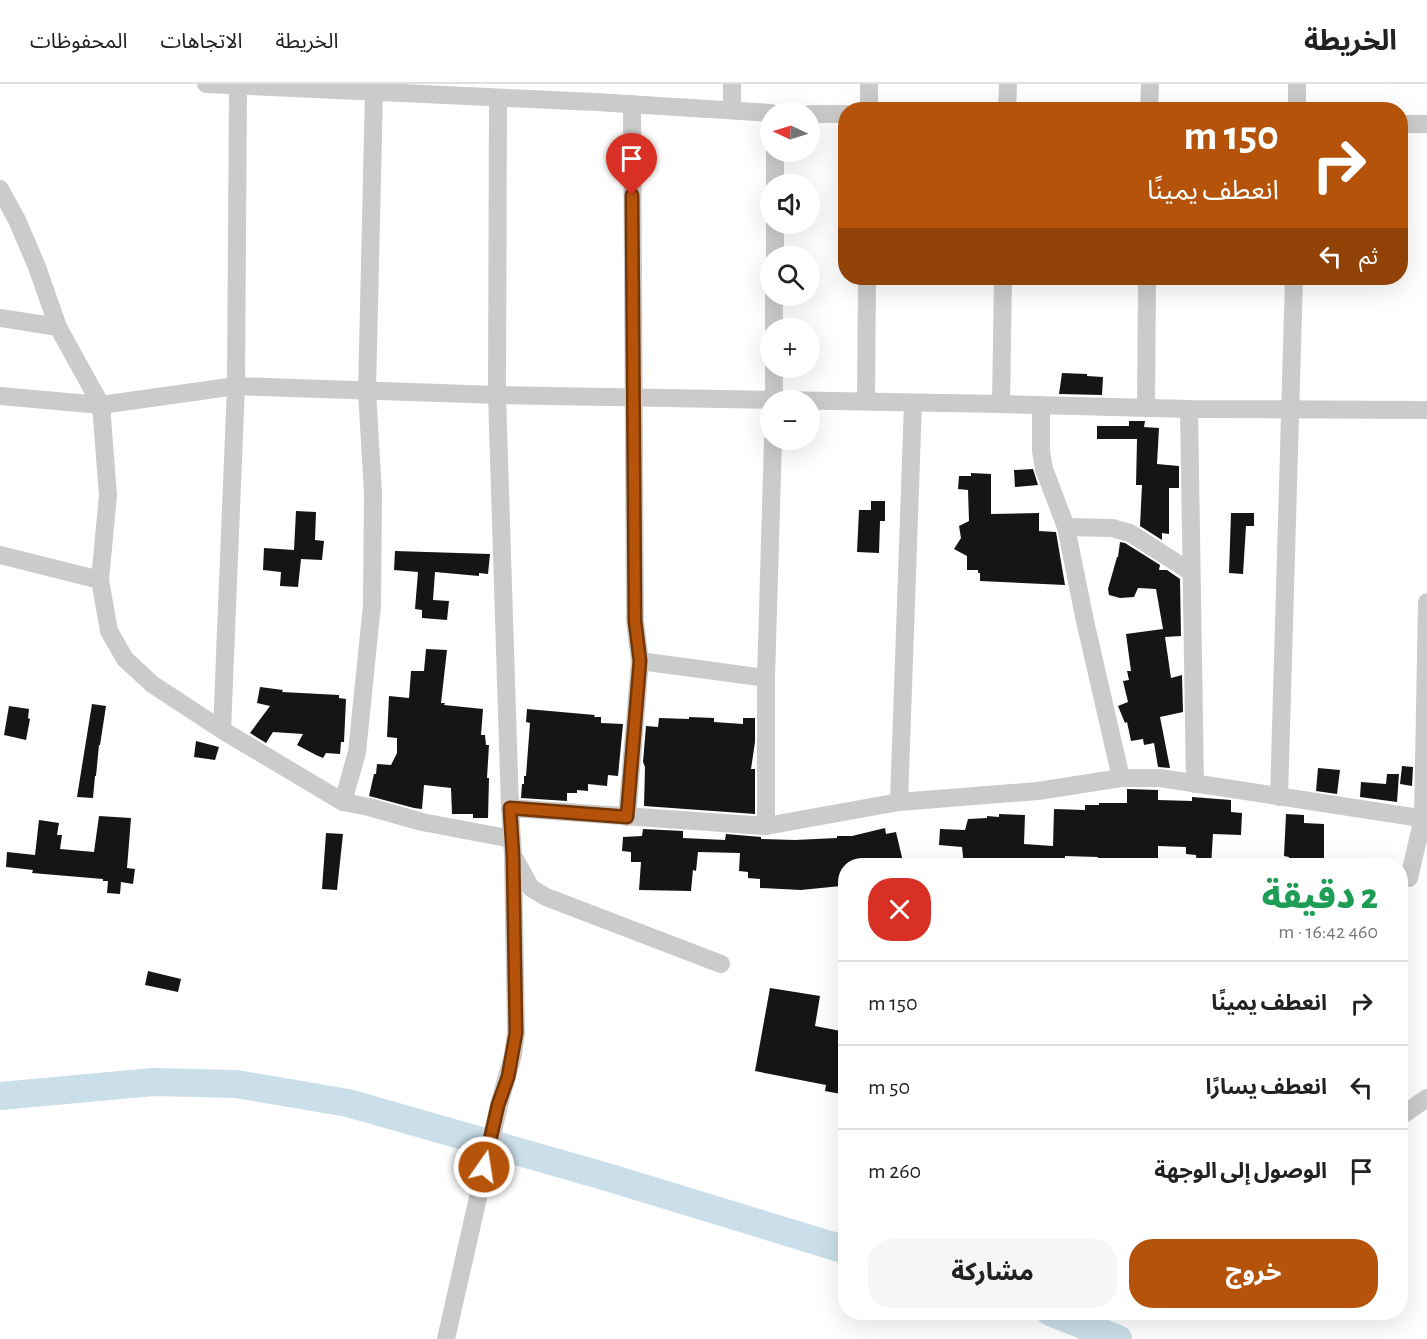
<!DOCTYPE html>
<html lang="ar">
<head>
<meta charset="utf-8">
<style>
	body { margin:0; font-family:"Alegreya Sans","Noto Sans Arabic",sans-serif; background:#f6f6f6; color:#222; direction:rtl; height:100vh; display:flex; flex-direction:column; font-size:22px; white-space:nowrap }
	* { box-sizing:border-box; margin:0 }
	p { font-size:20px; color:#767676 }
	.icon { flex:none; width:33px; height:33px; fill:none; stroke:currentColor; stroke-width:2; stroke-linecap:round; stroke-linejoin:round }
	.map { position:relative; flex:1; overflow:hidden; direction:ltr }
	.details { position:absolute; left:838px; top:774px; width:570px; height:462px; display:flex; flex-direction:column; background:#fff; border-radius:24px; box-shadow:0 6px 24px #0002; direction:rtl }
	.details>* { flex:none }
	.guide { position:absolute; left:838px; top:18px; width:570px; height:183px; border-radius:24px; box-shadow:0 6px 24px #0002; direction:rtl; background:#b45309; color:#fff; overflow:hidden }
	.needle { width:39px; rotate:274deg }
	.buttons { position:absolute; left:760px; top:18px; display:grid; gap:12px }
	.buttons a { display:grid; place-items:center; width:60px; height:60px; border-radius:50%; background:#fff; box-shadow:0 6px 24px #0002; font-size:30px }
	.pin { position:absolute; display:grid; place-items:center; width:51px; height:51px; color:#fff; margin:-62px -26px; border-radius:50% 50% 50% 0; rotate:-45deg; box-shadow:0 0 6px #0007 }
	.pin .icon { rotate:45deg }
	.me { position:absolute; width:66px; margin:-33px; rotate:13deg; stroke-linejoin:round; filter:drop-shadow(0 0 4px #0008) }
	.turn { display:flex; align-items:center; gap:21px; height:126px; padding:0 30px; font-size:27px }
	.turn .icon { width:78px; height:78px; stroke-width:2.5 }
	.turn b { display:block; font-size:42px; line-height:51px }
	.then { display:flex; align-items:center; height:57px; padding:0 30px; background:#0003; gap:12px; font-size:22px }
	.round { display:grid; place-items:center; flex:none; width:63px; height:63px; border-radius:24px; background:#f6f6f6 }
	.head { display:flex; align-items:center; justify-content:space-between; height:102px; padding:0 30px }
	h1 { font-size:36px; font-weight:800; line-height:45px; color:#1e9e55 }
	.action { display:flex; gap:12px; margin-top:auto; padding:12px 30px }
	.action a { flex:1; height:69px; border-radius:24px; background:#b45309; color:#fff; font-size:24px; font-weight:800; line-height:69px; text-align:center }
	.action a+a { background:#f6f6f6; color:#222 }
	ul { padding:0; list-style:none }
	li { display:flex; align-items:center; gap:18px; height:84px; padding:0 30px; border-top:2px solid #e0e0e0 }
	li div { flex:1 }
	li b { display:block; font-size:22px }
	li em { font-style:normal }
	header { display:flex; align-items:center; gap:36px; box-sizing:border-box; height:84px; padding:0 30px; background:#fff; border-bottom:2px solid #e0e0e0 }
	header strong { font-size:28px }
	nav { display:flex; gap:33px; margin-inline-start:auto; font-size:21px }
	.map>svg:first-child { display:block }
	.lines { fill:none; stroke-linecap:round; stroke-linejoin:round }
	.river { stroke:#cadfe9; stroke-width:28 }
	.building { fill:#151515 }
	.street { stroke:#cbcbcb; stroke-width:18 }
	.route-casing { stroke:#753606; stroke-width:15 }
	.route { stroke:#b45309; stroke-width:10 }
</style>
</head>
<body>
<header>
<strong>الخريطة</strong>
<nav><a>الخريطة</a><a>الاتجاهات</a><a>المحفوظات</a></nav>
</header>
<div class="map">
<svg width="1427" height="1255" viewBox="0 0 1427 1255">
	<rect width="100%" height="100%" fill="#fff"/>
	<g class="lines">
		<g class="river">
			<polyline points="0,1012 153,998 236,1000 348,1019 607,1093 846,1166"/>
			<polyline points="1050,1228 1118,1255"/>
		</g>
	</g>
	<g class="building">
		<polygon points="1062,289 1087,290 1087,292 1103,293 1102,311 1059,310"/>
		<polygon points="1129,337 1145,337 1144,343 1159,344 1157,380 1179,382 1179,404 1169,404 1169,450 1162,449 1162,456 1140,442 1142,401 1136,401 1137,355 1097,355 1097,342 1129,342"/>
		<polygon points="1033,385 1038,401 1015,403 1014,386"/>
		<polygon points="971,389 991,390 991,430 1039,429 1039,447 1056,448 1065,501 980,497 980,489 978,489 978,486 967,486 967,472 954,465 961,454 959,442 969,437 968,406 958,405 959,392 971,392"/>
		<polygon points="871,417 885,417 885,437 880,437 879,469 857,468 859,426 871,426"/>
		<polygon points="296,427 316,428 315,456 324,457 322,476 301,475 298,503 280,502 281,488 263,486 264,464 294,466"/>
		<polygon points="1231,429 1254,429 1254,442 1246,442 1243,490 1229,489"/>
		<polygon points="1120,458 1125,459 1160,481 1159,486 1167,486 1180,495 1181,552 1165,553 1171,594 1182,591 1183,628 1160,633 1170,684 1158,683 1154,659 1144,661 1143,655 1131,657 1127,638 1125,639 1118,622 1128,618 1123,597 1129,596 1127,587 1131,587 1126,550 1163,545 1156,505 1138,504 1134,513 1120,514 1109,511 1108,505 1117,473 1118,473"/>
		<polygon points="395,467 490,470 488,490 479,489 479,492 435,488 433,516 449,517 447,536 422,534 422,526 415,525 418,488 394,486"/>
		<polygon points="426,565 447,566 441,619 445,619 444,621 483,625 481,651 485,651 486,661 489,661 487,694 489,694 488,734 473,734 473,730 452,730 451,704 424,701 422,725 414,724 369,712 374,690 376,690 377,680 391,681 397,669 397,654 387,653 389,612 409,614 411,587 424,587"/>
		<polygon points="260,603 283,606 282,608 339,611 339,614 346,615 344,658 341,658 340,670 326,669 323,674 316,671 297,661 303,650 273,648 266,659 250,649 270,622 257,619"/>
		<polygon points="92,620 106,622 100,661 99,661 96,692 95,692 93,714 77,713"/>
		<polygon points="9,622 29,625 28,634 30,635 26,656 4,651"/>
		<polygon points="527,625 595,631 594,633 601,633 601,639 623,640 618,692 608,691 607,702 588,700 588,707 577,706 577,709 567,709 567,717 521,714 522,700 524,700 524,692 526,692 530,639 526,638"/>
		<polygon points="689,633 714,634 714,638 743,640 743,634 755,634 755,658 751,685 755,685 755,730 644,722 645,683 643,678 646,642 658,643 659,634 689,635"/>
		<polygon points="196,657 219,663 215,676 194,673"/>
		<polygon points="1402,682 1413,683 1412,702 1400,700"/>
		<polygon points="1318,684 1340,686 1337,710 1316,707"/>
		<polygon points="1387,690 1399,690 1397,718 1360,713 1361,698 1386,700"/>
		<polygon points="1127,705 1158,706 1158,716 1192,717 1192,713 1231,716 1231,728 1242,729 1241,751 1213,750 1211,782 1197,782 1196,771 1186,770 1186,763 1158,762 1158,775 1126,775 1126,777 1123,777 1123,782 1098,782 1098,773 1065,772 1065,779 1037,778 1036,782 964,782 962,763 939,761 940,745 965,746 968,735 987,734 987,732 999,733 999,730 1025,731 1024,760 1053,762 1054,725 1085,726 1085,721 1099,721 1099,719 1127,719"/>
		<polygon points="1286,730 1304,731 1304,739 1324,740 1324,782 1288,782 1289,773 1284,772"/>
		<polygon points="99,732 131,734 127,784 135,785 133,800 121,798 120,810 107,809 108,797 103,797 103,795 32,789 33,786 6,783 7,768 35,771 39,736 59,739 57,751 62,751 60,765 94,768"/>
		<polygon points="885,744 886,750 896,748 904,782 846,782 846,797 841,797 841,802 801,806 760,804 760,795 748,794 748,788 739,787 740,769 698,768 696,787 693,786 691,807 639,806 641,778 631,778 631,768 622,767 623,753 642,752 643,745 683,747 683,754 725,756 726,750 761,753 761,755 795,756 837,754 837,752 852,752"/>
		<polygon points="326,749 343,750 337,806 322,805"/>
		<polygon points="148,887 181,895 178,908 145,901"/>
		<polygon points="770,904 820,912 815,942 846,948 846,1011 825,1007 826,1001 755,987"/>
	</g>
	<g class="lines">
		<g class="street">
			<polyline points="206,0 596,18 771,29"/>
			<polyline points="732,26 732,0"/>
			<polyline points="869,26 869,0"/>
			<polyline points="1007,26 1008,0"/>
			<polyline points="1149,26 1150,0"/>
			<polyline points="1297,26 1297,0"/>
			<polyline points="810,30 846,30"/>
			<polyline points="1401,40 1427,40"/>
			<polyline points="775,100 775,68"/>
			<polyline points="0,105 17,136 37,183 58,243 101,321 108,411 100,496 109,547 125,575 152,600 222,646 343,718 369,723 422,738 512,755"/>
			<polyline points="775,172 775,140"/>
			<polyline points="0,234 58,243"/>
			<polyline points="774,244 774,212"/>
			<polyline points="0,312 101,321 236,302 497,311 1001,320 1189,325 1427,326"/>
			<polyline points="774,316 774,284"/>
			<polyline points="866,317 867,194"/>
			<polyline points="1001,320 1003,194"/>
			<polyline points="1041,321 1041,367 1044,385 1066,443 1085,537 1121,694"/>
			<polyline points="1146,324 1147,194"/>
			<polyline points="1189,325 1195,700"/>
			<polyline points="1066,443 1112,444 1130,449 1191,488"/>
			<polyline points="0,471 100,496"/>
			<polyline points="640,577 766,594"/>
			<polyline points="222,646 236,302 238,3"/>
			<polyline points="1279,713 1294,194"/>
			<polyline points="343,718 357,668 372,521 373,409 367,307 374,8"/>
			<polyline points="899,718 913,319"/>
			<polyline points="510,724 766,742 899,718 1038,707 1121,694 1160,694 1427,735"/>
			<polyline points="627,733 640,577 635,537 632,20"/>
			<polyline points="766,742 766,594 773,356"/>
			<polyline points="515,775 531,804 546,813 721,880"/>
			<polyline points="1401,793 1409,794 1423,734 1427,518"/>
			<polyline points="1401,1032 1427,1014"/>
			<polyline points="446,1255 499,1021 513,971 516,949 513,772 510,724 497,311 498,14"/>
		</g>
	</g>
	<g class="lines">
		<defs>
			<polyline id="route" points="484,1083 498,1021 508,993 516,949 513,772 510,724 627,733 640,577 635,537 632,111"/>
		</defs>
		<use href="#route" class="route-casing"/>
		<use href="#route" class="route"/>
	</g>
</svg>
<div class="buttons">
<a><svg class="needle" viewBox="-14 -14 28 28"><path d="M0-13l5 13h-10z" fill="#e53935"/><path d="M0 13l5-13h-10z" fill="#767676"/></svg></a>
<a><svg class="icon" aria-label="sound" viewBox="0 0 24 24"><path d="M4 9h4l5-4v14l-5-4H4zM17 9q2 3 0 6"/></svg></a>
<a><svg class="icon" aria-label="search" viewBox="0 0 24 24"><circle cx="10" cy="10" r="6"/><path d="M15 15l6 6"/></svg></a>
<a>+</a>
<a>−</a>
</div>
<div class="pin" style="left:632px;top:111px;background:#d93025"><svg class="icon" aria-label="arrive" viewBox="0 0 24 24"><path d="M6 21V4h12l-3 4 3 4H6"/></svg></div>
<svg class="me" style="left:484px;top:1083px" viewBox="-20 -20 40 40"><circle r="17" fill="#b45309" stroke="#fff" stroke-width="3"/><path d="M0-11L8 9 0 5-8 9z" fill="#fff"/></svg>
<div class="guide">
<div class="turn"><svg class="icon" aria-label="right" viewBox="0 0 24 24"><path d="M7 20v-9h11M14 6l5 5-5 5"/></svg><div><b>150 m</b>انعطف يمينًا</div></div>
<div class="then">ثم<svg class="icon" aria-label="left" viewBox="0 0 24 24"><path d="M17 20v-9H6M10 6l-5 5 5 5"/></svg></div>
</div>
<section class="details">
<div class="head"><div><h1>2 دقيقة</h1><p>460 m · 16:42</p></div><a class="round" style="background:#d93025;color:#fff"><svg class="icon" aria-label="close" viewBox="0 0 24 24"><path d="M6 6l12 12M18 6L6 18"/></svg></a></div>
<ul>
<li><svg class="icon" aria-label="right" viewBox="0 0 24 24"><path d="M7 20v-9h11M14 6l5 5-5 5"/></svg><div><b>انعطف يمينًا</b></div><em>150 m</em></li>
<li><svg class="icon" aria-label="left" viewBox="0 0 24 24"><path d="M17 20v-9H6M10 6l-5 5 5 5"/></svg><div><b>انعطف يسارًا</b></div><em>50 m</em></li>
<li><svg class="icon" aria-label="arrive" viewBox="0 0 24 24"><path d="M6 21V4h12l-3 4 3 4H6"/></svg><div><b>الوصول إلى الوجهة</b></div><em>260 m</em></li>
</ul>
<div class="action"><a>خروج</a><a>مشاركة</a></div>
</section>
</div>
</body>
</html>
